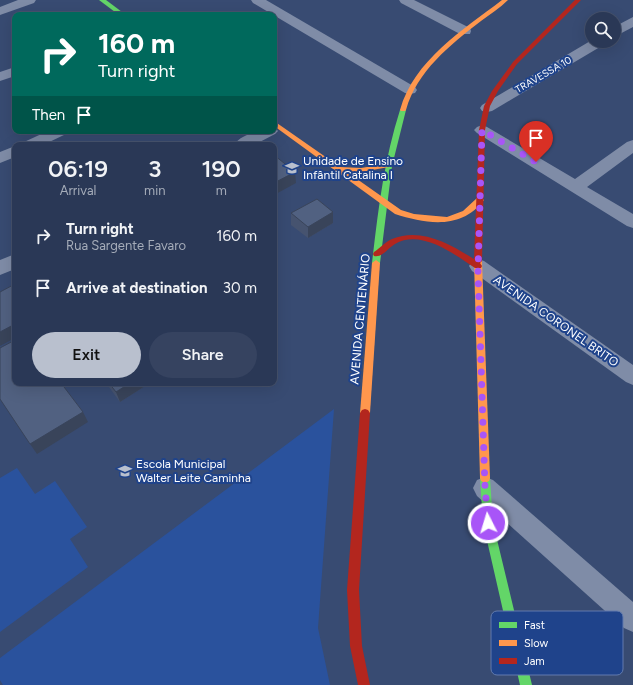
<!DOCTYPE html>
<html lang="en">
<head>
<meta charset="utf-8">
<style>
	body { margin:0; font-family:Figtree,sans-serif; background:#364360; color:#f1f3f6; height:100vh; display:flex; flex-direction:column; font-size:15px; white-space:nowrap }
	* { box-sizing:border-box; margin:0 }
	p { font-size:13px; color:#a5acb9 }
	.icon { flex:none; width:22px; height:22px; fill:none; stroke:currentColor; stroke-width:2; stroke-linecap:round; stroke-linejoin:round }
	.map { position:relative; flex:1; overflow:hidden }
	.side { position:absolute; left:12px; top:142px; width:265px; height:244px; display:flex; flex-direction:column; background:#2a3856; border-radius:8px; box-shadow:0 4px 16px #0002,0 0 0 1px #46526c }
	.side>* { flex:none }
	.guide { position:absolute; left:12px; top:12px; width:265px; height:122px; border-radius:8px; box-shadow:0 4px 16px #0002,0 0 0 1px #46526c; background:#00695c; color:#fff; overflow:hidden }
	.tools { position:absolute; left:585px; top:12px; display:grid; gap:8px }
	.tools a { display:grid; place-items:center; width:36px; height:36px; border-radius:50%; background:#2a3856; box-shadow:0 4px 16px #0002,0 0 0 1px #46526c; font-size:20px }
	.pin { position:absolute; display:grid; place-items:center; width:34px; height:34px; color:#fff; margin:-41px -17px; border-radius:50% 50% 50% 0; rotate:-45deg; box-shadow:0 0 4px #0007 }
	.pin .icon { rotate:45deg }
	.me { position:absolute; width:44px; margin:-22px; rotate:355deg; stroke-linejoin:round; filter:drop-shadow(0 0 3px #0008) }
	.turn { display:flex; align-items:center; gap:14px; height:84px; padding:0 20px; font-size:18px }
	.turn .icon { width:52px; height:52px; stroke-width:2.5 }
	.turn b { display:block; font-size:28px; line-height:34px }
	.then { display:flex; align-items:center; height:38px; padding:0 20px; background:#0003; gap:8px; font-size:15px }
	.eta { display:flex; justify-content:space-evenly; align-items:center; height:68px; text-align:center }
	.eta b { font-size:24px; font-weight:600; line-height:28px }
	.button { display:flex; gap:8px; margin-top:auto; padding:8px 20px }
	.button a { flex:1; height:46px; border-radius:24px; background:#b9c0ce; color:#111; font-size:16px; font-weight:600; line-height:46px; text-align:center }
	.button a+a { background:#364360; color:#f1f3f6 }
	ul { padding:0; list-style:none }
	li { display:flex; align-items:center; gap:12px; height:52px; padding:0 20px }
	li div { flex:1 }
	li b { display:block; font-size:15px }
	li em { font-style:normal }
	.map>svg:first-child { display:block }
	.green { fill:#2a529d }
	.lines { fill:none; stroke-linecap:round; stroke-linejoin:round }
	.street { fill:#7f8ca7; fill-rule:evenodd }
	.fast { fill:#63d668; fill-rule:evenodd }
	.slow { fill:#ff974d; fill-rule:evenodd }
	.jam { fill:#b3261e; fill-rule:evenodd }
	.wall { fill:#46536f }
	.shaded-wall { fill:#39445a }
	.building { fill:#516181; stroke:#39445a }
	.route { stroke:#a855f7; stroke-width:7; stroke-dasharray:0 12.6 }
	.labels { text-anchor:middle; stroke-width:4; stroke-linejoin:round; paint-order:stroke }
	.far-street-label { font-size:10px; fill:#fff; stroke:#1f438b }
	.poi-label { font-size:12px; fill:#fff; stroke:#1f438b; text-anchor:start }
	.street-label { font-size:12px; fill:#fff; stroke:#1f438b }
	.key { fill:#1f438b; stroke:#627bae; stroke-width:1 }
	.key-label { font-size:11px; fill:#fff }
</style>
</head>
<body>
<div class="map">
<svg width="633" height="685" viewBox="0 0 633 685">
	<rect width="100%" height="100%" fill="#384b72"/>
	<g class="green">
		<polygon points="334,409 318,628 330,685 3,685 0,680 0,658"/>
		<polygon points="17,468 35,494 55,481 87,527 70,539 88,567 0,632 0,478"/>
	</g>
	<g class="lines">
		<g class="street">
			<polygon points="18,0 36,0 34,3 0,15 0,7"/>
			<polygon points="251,0 266,0 415,87 417,90 415,93 410,94 405,93 253,3"/>
			<polygon points="399,0 414,0 470,28 471,31 470,34 460,34 401,3"/>
			<polygon points="633,17 633,27 614,37 614,27"/>
			<polygon points="592,40 607,41 605,44 492,111 487,112 482,111 480,108 482,105"/>
			<polygon points="15,67 15,76 0,81 0,72"/>
			<polygon points="482,125 487,127 575,179 627,142 633,140 633,153 587,187 633,214 633,228 627,226 477,133 474,130 477,127"/>
			<path d="M 274,127 L 278,131 L 275,134 L 254,145 L 234,145 C 242,133 261,131 274,131 Z"/>
			<polygon points="48,131 69,131 66,134 43,145 22,145 24,142"/>
			<polygon points="15,146 15,157 0,163 0,152"/>
			<polygon points="15,254 15,269 0,275 0,260"/>
			<polygon points="478,259 484,261 633,365 633,385 626,382 472,271 469,266 472,261"/>
			<polygon points="485,477 493,480 633,602 633,632 624,628 477,496 473,488 477,480"/>
		</g>
		<g class="fast">
			<polygon points="99,0 106,0 126,15 119,15"/>
			<path d="M 403,108 L 406,110 L 392,166 L 380,263 L 376,266 L 372,263 C 378,211 384,160 400,110 Z"/>
			<polygon points="485,473 489,475 490,478 493,523 532,685 520,685 483,523 480,478 481,475"/>
		</g>
		<g class="slow">
			<path d="M 502,0 L 508,0 C 500,8 490,14 481,21 C 450,45 417,71 406,110 L 405,111 L 401,111 L 400,110 C 414,60 463,30 502,0 Z"/>
			<path d="M 274,121 L 340,167 L 361,168 L 392,163 L 392,167 L 389,167 L 361,172 L 347,172 L 401,210 L 414,214 L 447,217 L 463,211 L 477,198 L 480,197 L 484,200 C 461,230 427,224 395,214 L 274,126 Z"/>
			<polygon points="478,258 482,261 490,478 489,481 485,483 481,481 480,478 474,261"/>
			<polygon points="376,260 380,263 370,413 368,416 365,417 362,416 360,413 372,263"/>
		</g>
		<g class="jam">
			<path d="M 575,0 L 581,0 L 517,64 L 498,91 L 490,106 L 485,130 L 482,261 L 480,263 L 482,266 L 481,268 L 475,268 C 454,254 421,229 395,244 C 388,248 382,258 374,256 L 373,254 L 374,252 C 380,248 385,242 392,239 C 421,227 450,244 474,259 L 479,130 L 484,106 L 492,91 L 513,62 Z"/>
			<polygon points="365,409 368,410 370,413 359,590 362,646 370,685 358,685 350,646 347,590 360,413 362,410"/>
		</g>
	</g>
	<g class="wall">
		<polygon points="333,212 333,223 308,238 291,225 291,213"/>
		<polygon points="106,383 150,383 120,402"/>
	</g>
	<g class="shaded-wall">
		<polygon points="295,172 296,183 274,195 274,183"/>
		<polygon points="333,212 333,223 308,238 308,227"/>
		<polygon points="15,324 15,338 0,346 0,332"/>
		<polygon points="130,383 150,383 120,402 116,392"/>
		<polygon points="83,412 88,422 37,454 30,444"/>
	</g>
	<g class="building">
		<polygon points="274,155 295,172 274,183"/>
		<polygon points="317,199 333,212 308,227 291,213"/>
		<polygon points="15,284 15,324 0,332 0,292"/>
		<polygon points="15,340 15,383 61,383 83,412 30,444 0,399 0,348"/>
		<polygon points="109,383 130,383 116,392"/>
	</g>
	<g class="lines">
		<polyline class="route" points="488,523 485,488 478,271 482,130 536,162"/>
	</g>
	<defs>
		<symbol id="school-bare" viewBox="-9 -9 18 18"><path d="M0-5L7-2L0 1L-7-2ZM-4 1L0 2.5L4 1V4Q0 6-4 4Z" fill="#b9c0ce" stroke="#1f438b" stroke-width="2.5" paint-order="stroke"/></symbol>
	</defs>
	<g fill-rule="evenodd">
		<use href="#school-bare" x="282" y="158" width="20" height="20"/>
		<use href="#school-bare" x="115" y="461" width="20" height="20"/>
	</g>
	<g class="labels">
		<g class="far-street-label">
			<text transform="translate(543 74) rotate(-30)" y="4">TRAVESSA 10</text>
		</g>
		<g class="poi-label">
			<text x="303" y="165">Unidade de Ensino<tspan x="303" dy="14">Infântil Catalina I</tspan></text>
			<text x="136" y="468">Escola Municipal<tspan x="136" dy="14">Walter Leite Caminha</tspan></text>
		</g>
		<g class="street-label">
			<text transform="translate(360 319) rotate(-85)" y="4">AVENIDA CENTENÁRIO</text>
			<text transform="translate(556 321) rotate(35)" y="4">AVENIDA CORONEL BRITO</text>
		</g>
	</g>
	<rect x="491" y="611" width="132" height="64" rx="6" class="key"/>
	<rect x="499" y="622" width="18" height="6" fill="#63d668"/>
	<rect x="499" y="640" width="18" height="6" fill="#ff974d"/>
	<rect x="499" y="658" width="18" height="6" fill="#b3261e"/>
	<g class="key-label">
		<text x="524" y="629">Fast</text>
		<text x="524" y="647">Slow</text>
		<text x="524" y="665">Jam</text>
	</g>
</svg>
<div class="tools">
<a><svg class="icon" aria-label="search" viewBox="0 0 24 24"><circle cx="10" cy="10" r="6"/><path d="M15 15l6 6"/></svg></a>
</div>
<div class="pin" style="left:536px;top:162px;background:#d93025"><svg class="icon" aria-label="arrive" viewBox="0 0 24 24"><path d="M6 21V4h12l-3 4 3 4H6"/></svg></div>
<svg class="me" style="left:488px;top:523px" viewBox="-20 -20 40 40"><circle r="17" fill="#a855f7" stroke="#fff" stroke-width="3"/><path d="M0-11L8 9 0 5-8 9z" fill="#fff"/></svg>
<div class="guide">
<div class="turn"><svg class="icon" aria-label="right" viewBox="0 0 24 24"><path d="M7 20v-9h11M14 6l5 5-5 5"/></svg><div><b>160 m</b>Turn right</div></div>
<div class="then">Then<svg class="icon" aria-label="arrive" viewBox="0 0 24 24"><path d="M6 21V4h12l-3 4 3 4H6"/></svg></div>
</div>
<section class="side">
<div class="eta">
<div><b>06:19</b><p>Arrival</p></div>
<div><b>3</b><p>min</p></div>
<div><b>190</b><p>m</p></div>
</div>
<ul>
<li><svg class="icon" aria-label="right" viewBox="0 0 24 24"><path d="M7 20v-9h11M14 6l5 5-5 5"/></svg><div><b>Turn right</b><p>Rua Sargente Favaro</p></div><em>160 m</em></li>
<li><svg class="icon" aria-label="arrive" viewBox="0 0 24 24"><path d="M6 21V4h12l-3 4 3 4H6"/></svg><div><b>Arrive at destination</b></div><em>30 m</em></li>
</ul>
<div class="button"><a>Exit</a><a>Share</a></div>
</section>
</div>
</body>
</html>
